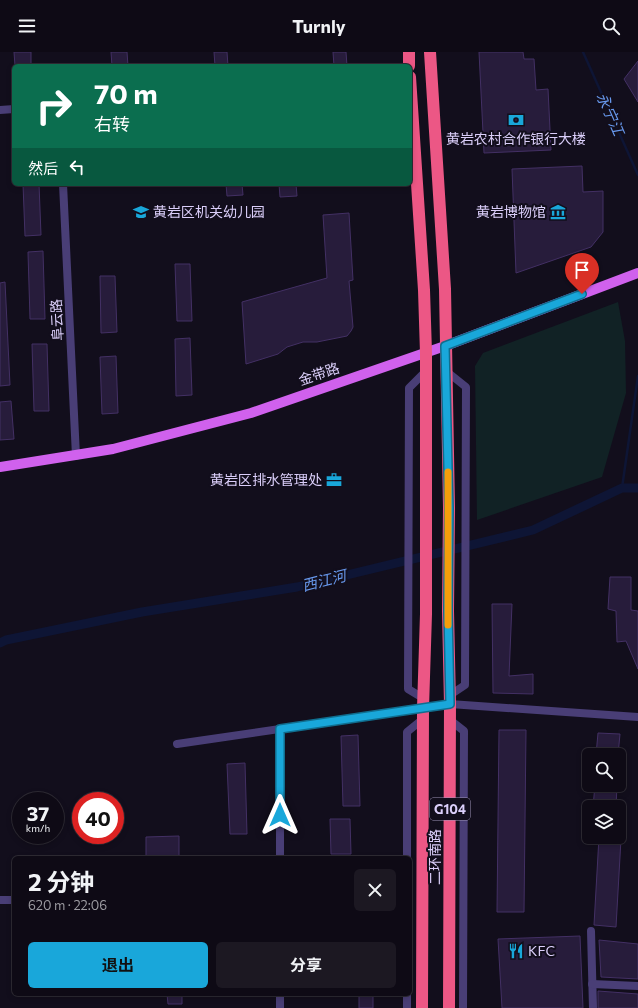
<!DOCTYPE html>
<html lang="zh">
<head>
<meta charset="utf-8">
<style>
	body { margin:0; font-family:Commissioner,"Noto Sans SC",sans-serif; background:#1c1822; color:#f1f3f6; height:100vh; display:flex; flex-direction:column; font-size:15px; white-space:nowrap }
	* { box-sizing:border-box; margin:0 }
	p { font-size:13px; color:#9b9aa0 }
	.icon { flex:none; width:22px; height:22px; fill:none; stroke:currentColor; stroke-width:2; stroke-linecap:round; stroke-linejoin:round }
	.map { position:relative; flex:1; overflow:hidden }
	.drawer { position:absolute; left:12px; top:804px; width:400px; height:140px; display:flex; flex-direction:column; background:#0e0a15; border-radius:6px; box-shadow:0 2px 6px #0003,0 0 0 1px #2e2b34 }
	.drawer>* { flex:none }
	.guide { position:absolute; left:12px; top:12px; width:400px; height:122px; border-radius:6px; box-shadow:0 2px 6px #0003,0 0 0 1px #2e2b34; background:#0b6e4f; color:#fff; overflow:hidden }
	.tools { position:absolute; left:582px; top:696px; display:grid; gap:8px }
	.tools a { display:grid; place-items:center; width:44px; height:44px; border-radius:6px; background:#0e0a15; box-shadow:0 2px 6px #0003,0 0 0 1px #2e2b34; font-size:20px }
	.speed { position:absolute; left:12px; top:740px; display:flex; gap:8px; font-size:20px; font-weight:700; text-align:center }
	.speed>* { display:grid; place-content:center; width:52px; height:52px; border-radius:50%; background:#0e0a15; box-shadow:0 2px 6px #0003,0 0 0 1px #2e2b34; line-height:1 }
	.speed small { font-size:10px; font-weight:400 }
	.speed .limit { border:6px solid #d22; background:#fff; color:#111 }
	.pin { position:absolute; display:grid; place-items:center; width:34px; height:34px; color:#fff; margin:-41px -17px; border-radius:50% 50% 50% 0; rotate:-45deg; box-shadow:0 0 4px #0007 }
	.pin .icon { rotate:45deg }
	.me { position:absolute; width:44px; margin:-22px; rotate:0deg; stroke-linejoin:round; filter:drop-shadow(0 0 3px #0008) }
	.turn { display:flex; align-items:center; gap:14px; height:84px; padding:0 16px; font-size:18px }
	.turn .icon { width:52px; height:52px; stroke-width:2.5 }
	.turn b { display:block; font-size:28px; line-height:34px }
	.then { display:flex; align-items:center; height:38px; padding:0 16px; background:#0003; gap:8px; font-size:15px }
	.round { display:grid; place-items:center; flex:none; width:42px; height:42px; border-radius:6px; background:#1c1822 }
	.head { display:flex; align-items:center; justify-content:space-between; height:68px; padding:0 16px }
	h1 { font-size:24px; font-weight:700; line-height:30px }
	.cta { display:flex; gap:8px; margin-top:auto; padding:8px 16px }
	.cta a { flex:1; height:46px; border-radius:6px; background:#19a7da; color:#111; font-size:16px; font-weight:700; line-height:46px; text-align:center }
	.cta a+a { background:#1c1822; color:#f1f3f6 }
	header { display:flex; justify-content:space-between; align-items:center; height:52px; padding:0 16px; background:#0e0a15; font-size:18px; font-weight:700 }
	.map>svg:first-child { display:block }
	.green { fill:#112225 }
	.lines { fill:none; stroke-linecap:round; stroke-linejoin:round }
	.stream { stroke:#0e1535; stroke-width:2.5 }
	.canal { stroke:#0e1535; stroke-width:9 }
	.building { fill:#271c3b; stroke:#433064 }
	.minor { stroke:#493e76; stroke-width:8 }
	.major { stroke:#d061ed; stroke-width:10 }
	.highway { stroke:#ec5785; stroke-width:12 }
	.route-casing { stroke:#106d8e; stroke-width:10 }
	.route { stroke:#19a7da; stroke-width:7 }
	.slow { stroke:#f59e0b; stroke-width:7 }
	.labels { text-anchor:middle; stroke-width:4; stroke-linejoin:round; paint-order:stroke }
	.shield { fill:#120e1c; stroke:#9e94b7; stroke-width:1 }
	.shield-label { font-size:13px; font-weight:bold; fill:#dacef9 }
	.poi-label { font-size:14px; fill:#dacef9; stroke:#120e1c; text-anchor:start }
	.street-label { font-size:14px; fill:#dacef9; stroke:#120e1c }
	.water-label { font-size:15px; font-style:italic; fill:#6899ee; stroke:#120e1c }
</style>
</head>
<body>
<header><svg class="icon" aria-label="menu" viewBox="0 0 24 24"><path d="M4 6h16M4 12h16M4 18h16"/></svg>Turnly<svg class="icon" aria-label="search" viewBox="0 0 24 24"><circle cx="10" cy="10" r="6"/><path d="M15 15l6 6"/></svg></header>
<div class="map">
<svg width="638" height="956" viewBox="0 0 638 956">
	<rect width="100%" height="100%" fill="#120e1c"/>
	<polygon class="green" points="618,250 625,289 626,341 602,425 477,468 475,314 483,301"/>
	<g class="lines">
		<g class="stream">
			<polyline points="583,0 638,123"/>
			<polyline points="622,436 638,324"/>
		</g>
		<polyline class="canal" points="0,591 6,588 142,560 297,535 533,478 622,436 638,436"/>
	</g>
	<g class="building">
		<polygon points="14,0 31,0 31,14 15,14"/>
		<polygon points="111,0 127,0 128,14 112,14"/>
		<polygon points="214,0 227,0 228,14 215,14"/>
		<polygon points="333,0 346,0 347,14 334,14"/>
		<polygon points="479,0 523,0 524,7 534,7 536,38 548,37 551,98 484,101"/>
		<polygon points="638,9 638,50 624,27"/>
		<polygon points="582,114 583,140 603,139 603,180 591,195 516,221 512,117"/>
		<polygon points="23,132 39,132 41,183 25,184"/>
		<polygon points="226,132 242,132 243,143 227,144"/>
		<polygon points="279,132 296,132 297,144 280,145"/>
		<polygon points="349,161 353,228 349,229 353,275 351,279 347,284 317,290 303,290 287,295 278,302 246,312 242,250 327,226 323,163"/>
		<polygon points="43,199 45,267 30,267 28,200"/>
		<polygon points="175,212 190,212 192,269 177,269"/>
		<polygon points="100,224 115,224 117,280 101,281"/>
		<polygon points="5,230 10,333 0,334 0,231"/>
		<polygon points="190,286 192,343 176,344 175,287"/>
		<polygon points="32,292 47,292 49,359 34,359"/>
		<polygon points="116,304 118,361 102,362 100,305"/>
		<polygon points="11,349 14,387 0,388 0,350"/>
		<polygon points="610,525 631,525 631,558 638,559 638,617 626,589 617,590 616,559 608,557"/>
		<polygon points="492,552 512,552 509,624 533,622 533,642 493,641"/>
		<polygon points="499,678 526,678 524,860 497,860"/>
		<polygon points="598,681 620,682 618,703 596,703"/>
		<polygon points="358,683 360,754 343,754 341,684"/>
		<polygon points="245,711 247,782 230,782 227,712"/>
		<polygon points="595,733 617,733 616,755 593,755"/>
		<polygon points="330,767 350,767 351,802 331,802"/>
		<polygon points="179,784 179,806 146,806 146,785"/>
		<polygon points="599,785 621,787 616,875 594,873"/>
		<polygon points="580,884 583,956 502,956 498,887"/>
		<polygon points="599,888 638,892 638,927 601,925"/>
		<polygon points="598,939 638,942 638,956 598,956"/>
		<polygon points="167,942 182,942 182,952 168,952"/>
		<rect x="359" y="942" width="14" height="14"/>
	</g>
	<g class="lines">
		<g class="minor">
			<polyline points="0,58 14,57"/>
			<polyline points="63,132 76,404"/>
			<polyline points="446,319 466,335 465,633 450,643"/>
			<polyline points="423,646 408,637 409,336 425,320"/>
			<polyline points="450,668 464,679 463,956"/>
			<polyline points="280,677 280,806"/>
			<polyline points="177,692 450,652 638,665"/>
			<polyline points="407,806 407,680 423,667"/>
			<polyline points="0,848 14,848"/>
			<polyline points="591,879 593,956"/>
			<polyline points="592,932 638,934"/>
			<polyline points="280,942 280,956"/>
			<polyline points="407,942 407,956"/>
		</g>
		<polyline class="major" points="0,415 113,397 251,361 445,294 638,221"/>
		<g class="highway">
			<polyline points="409,0 409,14"/>
			<polyline points="430,0 445,237 449,456 448,559 450,652 449,956"/>
			<polyline points="410,25 424,238 426,301 426,562 423,656 422,956"/>
		</g>
	</g>
	<g class="lines">
		<defs>
			<polyline id="route" points="280,763 280,677 450,652 448,559 449,456 445,294 582,242"/>
		</defs>
		<use href="#route" class="route-casing"/>
		<use href="#route" class="route"/>
		<polyline class="slow" points="448,420 448,573"/>
	</g>
	<defs>
		<symbol id="bank-bare" viewBox="-9 -9 18 18"><path d="M-6-4H6V4H-6ZM0-2.3a2.3 2.3 0 1 0 0 4.6a2.3 2.3 0 1 0 0-4.6Z" fill="#19a7da" stroke="#120e1c" stroke-width="2.5" paint-order="stroke"/></symbol>
		<symbol id="school-bare" viewBox="-9 -9 18 18"><path d="M0-5L7-2L0 1L-7-2ZM-4 1L0 2.5L4 1V4Q0 6-4 4Z" fill="#19a7da" stroke="#120e1c" stroke-width="2.5" paint-order="stroke"/></symbol>
		<symbol id="museum-bare" viewBox="-9 -9 18 18"><path d="M0-6L6-3V-2H-6V-3ZM-5-1h2V3h-2ZM-1-1h2V3h-2ZM3-1h2V3H3ZM-6 4H6V6H-6Z" fill="#19a7da" stroke="#120e1c" stroke-width="2.5" paint-order="stroke"/></symbol>
		<symbol id="office-bare" viewBox="-9 -9 18 18"><path d="M-6-3h4V-5.5h4V-3h4V5H-6ZM-1-4.5V-3h2v-1.5ZM-6 0V1H6V0Z" fill="#19a7da" stroke="#120e1c" stroke-width="2.5" paint-order="stroke"/></symbol>
		<symbol id="restaurant-bare" viewBox="-9 -9 18 18"><path d="M-5-6h1v4h1v-4h1v4h1v-4h1v5L-1.5 .5V6h-2V.5L-5-1ZM5-6V6H3V1.5H1.5Q1.5-4 5-6Z" fill="#19a7da" stroke="#120e1c" stroke-width="2.5" paint-order="stroke"/></symbol>
	</defs>
	<g fill-rule="evenodd">
		<use href="#bank-bare" x="505" y="57" width="22" height="22"/>
		<use href="#school-bare" x="130" y="149" width="22" height="22"/>
		<use href="#museum-bare" x="547" y="149" width="22" height="22"/>
		<use href="#office-bare" x="323" y="417" width="22" height="22"/>
		<use href="#restaurant-bare" x="505" y="888" width="22" height="22"/>
	</g>
	<g class="labels">
		<rect class="shield" x="430" y="746" width="40" height="22" rx="3"/>
		<g class="shield-label">
			<text x="450" y="762">G104</text>
		</g>
		<g class="poi-label">
			<text x="516" y="92" text-anchor="middle">黄岩农村合作银行大楼</text>
			<text x="153" y="165">黄岩区机关幼儿园</text>
			<text x="546" y="165" text-anchor="end">黄岩博物馆</text>
			<text x="322" y="433" text-anchor="end">黄岩区排水管理处</text>
			<text x="528" y="904">KFC</text>
		</g>
		<g class="street-label">
			<text transform="translate(57 268) rotate(-93)" y="5">阜云路</text>
			<text transform="translate(319 322) rotate(-19)" y="5">金带路</text>
			<text transform="translate(435 805) rotate(-90)" y="5">二环南路</text>
		</g>
		<g class="water-label">
			<text transform="translate(610 62) rotate(66)" y="5">永宁江</text>
			<text transform="translate(324 529) rotate(-14)" y="5">西江河</text>
		</g>
	</g>
</svg>
<div class="tools">
<a><svg class="icon" aria-label="search" viewBox="0 0 24 24"><circle cx="10" cy="10" r="6"/><path d="M15 15l6 6"/></svg></a>
<a><svg class="icon" aria-label="layers" viewBox="0 0 24 24"><path d="M12 4l9 5-9 5-9-5zM3 14l9 5 9-5"/></svg></a>
</div>
<div class="speed"><div>37<small>km/h</small></div><div class="limit">40</div></div>
<div class="pin" style="left:582px;top:242px;background:#d93025"><svg class="icon" aria-label="arrive" viewBox="0 0 24 24"><path d="M6 21V4h12l-3 4 3 4H6"/></svg></div>
<svg class="me" style="left:280px;top:763px" viewBox="-20 -20 40 40"><path d="M0-17L14 15 0 8-14 15z" fill="#19a7da" stroke="#fff" stroke-width="4"/></svg>
<div class="guide">
<div class="turn"><svg class="icon" aria-label="right" viewBox="0 0 24 24"><path d="M7 20v-9h11M14 6l5 5-5 5"/></svg><div><b>70 m</b>右转</div></div>
<div class="then">然后<svg class="icon" aria-label="left" viewBox="0 0 24 24"><path d="M17 20v-9H6M10 6l-5 5 5 5"/></svg></div>
</div>
<section class="drawer">
<div class="head"><div><h1>2 分钟</h1><p>620 m · 22:06</p></div><a class="round"><svg class="icon" aria-label="close" viewBox="0 0 24 24"><path d="M6 6l12 12M18 6L6 18"/></svg></a></div>
<div class="cta"><a>退出</a><a>分享</a></div>
</section>
</div>
</body>
</html>
